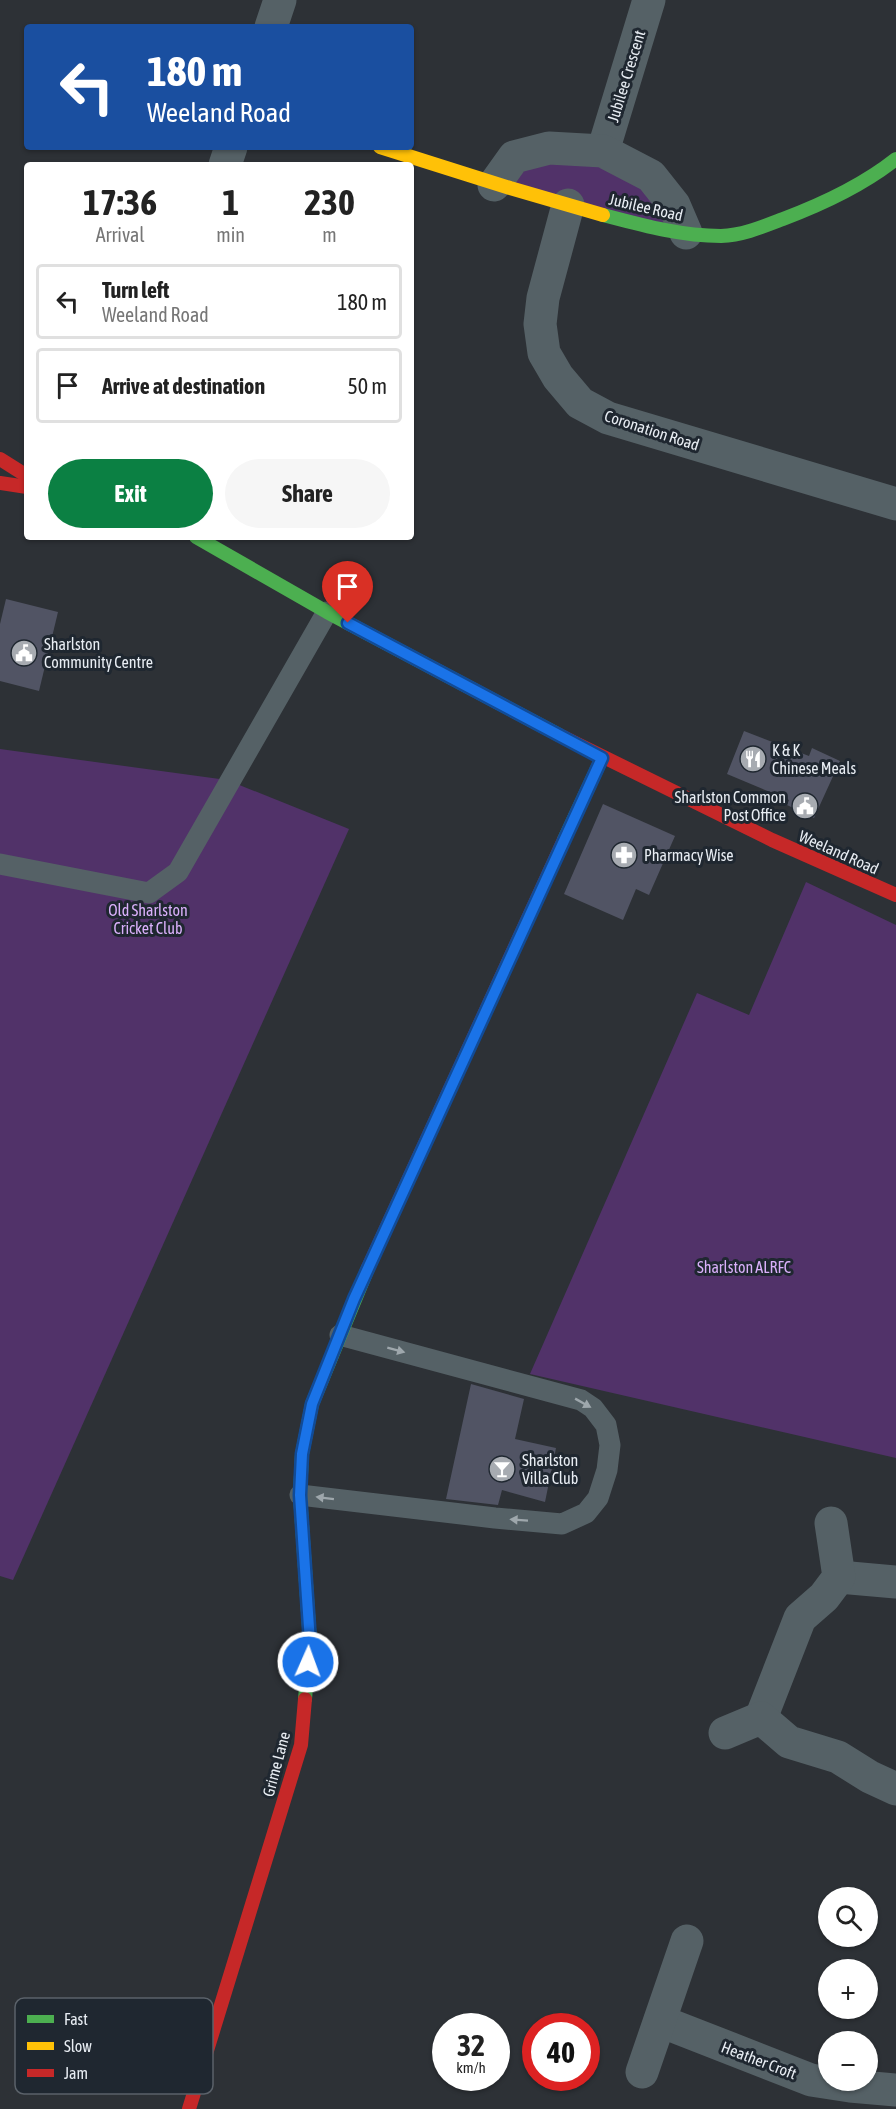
<!DOCTYPE html>
<html lang="en">
<head>
<meta charset="utf-8">
<style>
	body { margin:0; font-family:"Asap Condensed",sans-serif; background:#f6f6f6; color:#222; height:100vh; display:flex; flex-direction:column; font-size:22px; white-space:nowrap }
	* { box-sizing:border-box; margin:0 }
	p { font-size:20px; color:#767676 }
	.icon { flex:none; width:33px; height:33px; fill:none; stroke:currentColor; stroke-width:2; stroke-linecap:round; stroke-linejoin:round }
	.map { position:relative; flex:1; overflow:hidden }
	.panel { position:absolute; left:24px; top:162px; width:390px; height:378px; display:flex; flex-direction:column; background:#fff; border-radius:6px; box-shadow:0 2px 4px #0004 }
	.panel>* { flex:none }
	.banner { position:absolute; left:24px; top:24px; width:390px; height:126px; border-radius:6px; box-shadow:0 2px 4px #0004; background:#1a4fa0; color:#fff; overflow:hidden }
	.buttons { position:absolute; left:818px; top:1887px; display:grid; gap:12px }
	.buttons a { display:grid; place-items:center; width:60px; height:60px; border-radius:50%; background:#fff; box-shadow:0 2px 4px #0004; font-size:30px }
	.speed { position:absolute; left:432px; top:2013px; display:flex; gap:12px; font-size:30px; font-weight:700; text-align:center }
	.speed>* { display:grid; place-content:center; width:78px; height:78px; border-radius:50%; background:#fff; box-shadow:0 2px 4px #0004; line-height:1 }
	.speed small { font-size:15px; font-weight:400 }
	.speed .limit { border:9px solid #d22; background:#fff; color:#111 }
	.pin { position:absolute; display:grid; place-items:center; width:51px; height:51px; color:#fff; margin:-62px -26px; border-radius:50% 50% 50% 0; rotate:-45deg; box-shadow:0 0 6px #0007 }
	.pin .icon { rotate:45deg }
	.me { position:absolute; width:66px; margin:-33px; rotate:2deg; stroke-linejoin:round; filter:drop-shadow(0 0 4px #0008) }
	.turn { display:flex; align-items:center; gap:21px; height:126px; padding:0 24px; font-size:27px }
	.turn .icon { width:78px; height:78px; stroke-width:2.5 }
	.turn b { display:block; font-size:42px; line-height:51px }
	.eta { display:flex; justify-content:space-evenly; align-items:center; height:102px; text-align:center }
	.eta b { font-size:36px; font-weight:700; line-height:42px }
	.button { display:flex; gap:12px; margin-top:auto; padding:12px 24px }
	.button a { flex:1; height:69px; border-radius:36px; background:#0b8043; color:#fff; font-size:24px; font-weight:700; line-height:69px; text-align:center }
	.button a+a { background:#f6f6f6; color:#222 }
	ul { padding:0; list-style:none }
	li { display:flex; align-items:center; gap:18px; height:75px; margin:0 12px 9px; padding:0 12px; border:3px solid #e0e0e0; border-radius:6px }
	li div { flex:1 }
	li b { display:block; font-size:22px }
	li em { font-style:normal }
	.map>svg:first-child { display:block }
	.green { fill:#513269 }
	.building { fill:#515464 }
	.lines { fill:none; stroke-linecap:round; stroke-linejoin:round }
	.lane { stroke:#556166; stroke-width:21 }
	.street { stroke:#556166; stroke-width:33 }
	.fast { stroke:#4caf50; stroke-width:14 }
	.slow { stroke:#ffc107; stroke-width:14 }
	.jam { stroke:#c62828; stroke-width:14 }
	.oneway { fill:#9ea7ac }
	.route-casing { stroke:#114b97; stroke-width:15 }
	.route { stroke:#1a73e8; stroke-width:10 }
	.labels { text-anchor:middle; stroke-width:6; stroke-linejoin:round; paint-order:stroke }
	.street-label { font-size:16px; fill:#e8edf3; stroke:#1f2730 }
	.poi-label { font-size:16px; fill:#e8edf3; stroke:#1f2730; text-anchor:start }
	.park-label { font-size:16px; fill:#dab0fb; stroke:#1f2730 }
	.key { fill:#1f2730; stroke:#5b626a; stroke-width:1.5 }
	.key-label { font-size:16px; fill:#e8edf3 }
</style>
</head>
<body>
<div class="map">
<svg width="896" height="2109" viewBox="0 0 896 2109">
	<rect width="100%" height="100%" fill="#2d3136"/>
	<g class="green">
		<polygon points="603,151 686,233 494,185 514,157"/>
		<polygon points="0,749 227,780 349,829 13,1580 0,1576"/>
		<polygon points="806,882 896,925 896,1458 530,1374 697,993 749,1015"/>
	</g>
	<g class="building">
		<polygon points="6,599 58,612 39,691 0,681 0,624"/>
		<polygon points="744,731 809,756 812,748 840,761 814,818 787,805 789,800 727,774"/>
		<polygon points="603,804 675,836 649,895 636,889 623,920 564,894"/>
		<polygon points="471,1384 524,1399 515,1439 556,1448 545,1502 502,1490 498,1505 446,1499"/>
	</g>
	<g class="lines">
		<g class="lane">
			<polyline points="0,864 149,893 178,872 327,612"/>
			<polyline points="300,1495 495,1518 562,1524 586,1513 598,1498 607,1470 610,1445 606,1425 593,1408 581,1400 340,1335"/>
		</g>
		<g class="street">
			<polyline points="271,27 280,0"/>
			<polyline points="603,151 649,0"/>
			<polyline points="225,165 231,147"/>
			<polyline points="494,185 514,157 549,148 603,151 651,176 674,205 686,233"/>
			<polyline points="568,205 543,298 540,324 544,353 558,377 580,403 608,418 896,504"/>
			<polyline points="839,1577 896,1582"/>
			<polyline points="761,1718 800,1618 824,1597 839,1577 831,1523"/>
			<polyline points="725,1733 761,1718 789,1742 838,1757 870,1777 896,1789"/>
			<polyline points="660,2021 811,2080 850,2086 896,2090"/>
			<polyline points="642,2072 687,1941"/>
		</g>
		<g class="fast">
			<path d="M 603,215 C 641,225 680,236 721,236 C 743,235 762,227 783,219 C 823,204 862,186 896,159"/>
			<polyline points="196,537 327,612 559,735"/>
			<polyline points="564,840 602,758"/>
			<polyline points="305,1699 310,1642 300,1495 302,1454 312,1404 368,1268"/>
		</g>
		<polyline class="slow" points="380,147 510,188 603,215"/>
		<g class="jam">
			<polyline points="0,459 27,476"/>
			<polyline points="0,483 27,487"/>
			<polyline points="559,735 772,840 896,895"/>
			<polyline points="368,1268 564,840"/>
			<polyline points="189,2109 301,1745 305,1699"/>
		</g>
	</g>
	<defs><path id="oneway-solid" d="M-6-.8H1V-3.2L6.5 0L1 3.2V.8H-6Z" transform="scale(1.5)"/></defs>
	<g class="oneway">
		<use href="#oneway-solid" transform="translate(396 1350) rotate(15)"/>
		<use href="#oneway-solid" transform="translate(583 1403) rotate(29)"/>
		<use href="#oneway-solid" transform="translate(325 1498) rotate(-173)"/>
		<use href="#oneway-solid" transform="translate(519 1520) rotate(-176)"/>
	</g>
	<g class="lines">
		<defs>
			<polyline id="route" points="308,1662 310,1642 300,1495 302,1454 312,1404 354,1299 602,758 348,623"/>
		</defs>
		<use href="#route" class="route-casing"/>
		<use href="#route" class="route"/>
	</g>
	<defs>
		<symbol id="civic-disc" viewBox="-11 -11 22 22"><circle r="9.5" fill="#a7abb1" stroke="#1f2730"/><path d="M-.6-6.5H3V-4.5H.6V-3L4-1V1h2V6H-6V1h2V-1L-.6-3ZM-1.2 2.5V6h2.4V2.5Z" fill="#fff"/></symbol>
		<symbol id="restaurant-disc" viewBox="-11 -11 22 22"><circle r="9.5" fill="#a7abb1" stroke="#1f2730"/><path d="M-5-6h1v4h1v-4h1v4h1v-4h1v5L-1.5 .5V6h-2V.5L-5-1ZM5-6V6H3V1.5H1.5Q1.5-4 5-6Z" fill="#fff"/></symbol>
		<symbol id="pharmacy-disc" viewBox="-11 -11 22 22"><circle r="9.5" fill="#a7abb1" stroke="#1f2730"/><path d="M-2-6h4v4h4v4h-4v4h-4v-4h-4v-4h4Z" fill="#fff"/></symbol>
		<symbol id="bar-disc" viewBox="-11 -11 22 22"><circle r="9.5" fill="#a7abb1" stroke="#1f2730"/><path d="M-6-5H6L.8 .8V4.5H3.5V6h-7V4.5H-.8V.8Z" fill="#fff"/></symbol>
	</defs>
	<g fill-rule="evenodd">
		<use href="#civic-disc" x="9" y="638" width="30" height="30"/>
		<use href="#restaurant-disc" x="738" y="744" width="30" height="30"/>
		<use href="#civic-disc" x="790" y="791" width="30" height="30"/>
		<use href="#pharmacy-disc" x="609" y="840" width="30" height="30"/>
		<use href="#bar-disc" x="487" y="1454" width="30" height="30"/>
	</g>
	<g class="labels">
		<g class="street-label">
			<text transform="translate(626 76) rotate(-73)" y="6">Jubilee Crescent</text>
			<text transform="translate(646 207) rotate(13)" y="6">Jubilee Road</text>
			<text transform="translate(652 430) rotate(18)" y="6">Coronation Road</text>
			<text transform="translate(839 852) rotate(24)" y="6">Weeland Road</text>
			<text transform="translate(276 1764) rotate(-75)" y="6">Grime Lane</text>
			<text transform="translate(759 2060) rotate(21)" y="6">Heather Croft</text>
		</g>
		<g class="poi-label">
			<text x="44" y="650">Sharlston<tspan x="44" dy="18">Community Centre</tspan></text>
			<text x="772" y="756">K &amp; K<tspan x="772" dy="18">Chinese Meals</tspan></text>
			<text x="786" y="803" text-anchor="end">Sharlston Common<tspan x="786" dy="18">Post Office</tspan></text>
			<text x="644" y="861">Pharmacy Wise</text>
			<text x="522" y="1466">Sharlston<tspan x="522" dy="18">Villa Club</tspan></text>
		</g>
		<g class="park-label">
			<text x="148" y="916">Old Sharlston<tspan x="148" dy="18">Cricket Club</tspan></text>
			<text x="744" y="1273">Sharlston ALRFC</text>
		</g>
	</g>
	<rect x="15" y="1998" width="198" height="96" rx="9" class="key"/>
	<rect x="27" y="2015" width="27" height="8" fill="#4caf50"/>
	<rect x="27" y="2042" width="27" height="8" fill="#ffc107"/>
	<rect x="27" y="2069" width="27" height="8" fill="#c62828"/>
	<g class="key-label">
		<text x="64" y="2025">Fast</text>
		<text x="64" y="2052">Slow</text>
		<text x="64" y="2079">Jam</text>
	</g>
</svg>
<div class="buttons">
<a><svg class="icon" aria-label="search" viewBox="0 0 24 24"><circle cx="10" cy="10" r="6"/><path d="M15 15l6 6"/></svg></a>
<a>+</a>
<a>−</a>
</div>
<div class="speed"><div>32<small>km/h</small></div><div class="limit">40</div></div>
<div class="pin" style="left:348px;top:623px;background:#d93025"><svg class="icon" aria-label="arrive" viewBox="0 0 24 24"><path d="M6 21V4h12l-3 4 3 4H6"/></svg></div>
<svg class="me" style="left:308px;top:1662px" viewBox="-20 -20 40 40"><circle r="17" fill="#1a73e8" stroke="#fff" stroke-width="3"/><path d="M0-11L8 9 0 5-8 9z" fill="#fff"/></svg>
<div class="banner">
<div class="turn"><svg class="icon" aria-label="left" viewBox="0 0 24 24"><path d="M17 20v-9H6M10 6l-5 5 5 5"/></svg><div><b>180 m</b>Weeland Road</div></div>
</div>
<section class="panel">
<div class="eta">
<div><b>17:36</b><p>Arrival</p></div>
<div><b>1</b><p>min</p></div>
<div><b>230</b><p>m</p></div>
</div>
<ul>
<li><svg class="icon" aria-label="left" viewBox="0 0 24 24"><path d="M17 20v-9H6M10 6l-5 5 5 5"/></svg><div><b>Turn left</b><p>Weeland Road</p></div><em>180 m</em></li>
<li><svg class="icon" aria-label="arrive" viewBox="0 0 24 24"><path d="M6 21V4h12l-3 4 3 4H6"/></svg><div><b>Arrive at destination</b></div><em>50 m</em></li>
</ul>
<div class="button"><a>Exit</a><a>Share</a></div>
</section>
</div>
</body>
</html>
